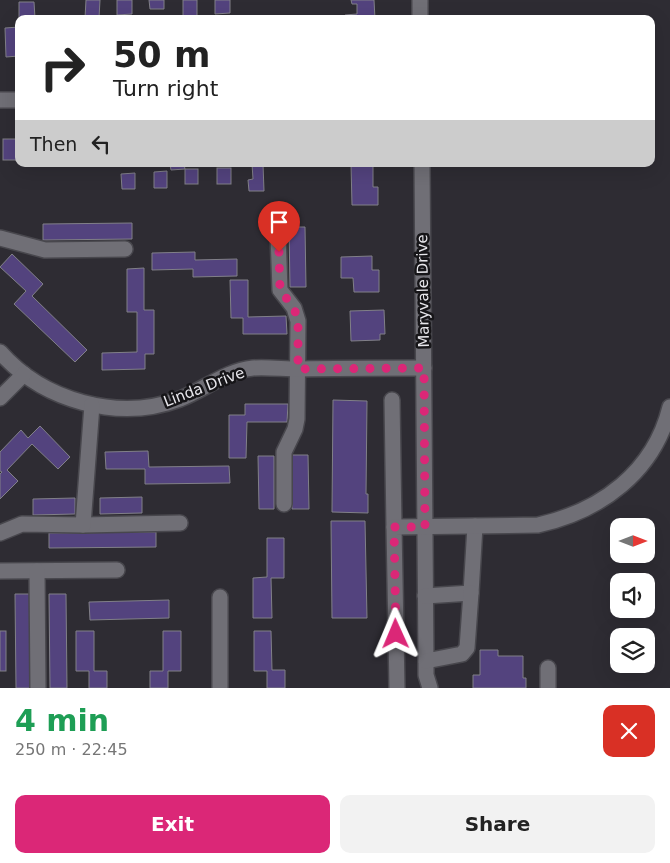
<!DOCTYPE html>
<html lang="en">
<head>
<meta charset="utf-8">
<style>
	body { margin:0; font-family:"DejaVu Sans",sans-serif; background:#f2f2f2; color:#222; height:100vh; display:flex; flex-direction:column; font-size:19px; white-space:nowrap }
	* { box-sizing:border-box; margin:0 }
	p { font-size:16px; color:#767676 }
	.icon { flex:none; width:28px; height:28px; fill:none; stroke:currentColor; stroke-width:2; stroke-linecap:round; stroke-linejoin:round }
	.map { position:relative; height:688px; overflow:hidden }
	.details { display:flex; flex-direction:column; background:#fff; flex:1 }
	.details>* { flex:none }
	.banner { position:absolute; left:15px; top:15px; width:640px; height:152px; border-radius:10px; box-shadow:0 5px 20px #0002; background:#fff; color:#222; overflow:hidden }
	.needle { width:32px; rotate:90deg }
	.fabs { position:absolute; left:610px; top:518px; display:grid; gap:10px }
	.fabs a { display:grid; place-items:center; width:45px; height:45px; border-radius:10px; background:#fff; box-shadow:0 5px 20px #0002; font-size:25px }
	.pin { position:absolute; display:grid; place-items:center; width:42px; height:42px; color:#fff; margin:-51px -21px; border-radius:50% 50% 50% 0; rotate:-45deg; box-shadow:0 0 5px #0007 }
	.pin .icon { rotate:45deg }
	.me { position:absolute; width:55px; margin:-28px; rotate:359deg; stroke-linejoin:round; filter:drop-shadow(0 0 4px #0008) }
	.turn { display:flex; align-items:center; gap:18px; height:105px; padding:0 15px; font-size:22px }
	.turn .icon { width:65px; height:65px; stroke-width:2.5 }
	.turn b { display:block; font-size:35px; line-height:42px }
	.then { display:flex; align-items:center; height:48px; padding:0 15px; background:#0003; gap:10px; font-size:19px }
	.round { display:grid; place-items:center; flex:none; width:52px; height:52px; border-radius:10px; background:#f2f2f2 }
	.overview { display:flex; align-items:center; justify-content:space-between; height:85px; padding:0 15px }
	h1 { font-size:30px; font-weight:700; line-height:38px; color:#1e9e55 }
	.cta { display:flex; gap:10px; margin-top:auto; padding:10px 15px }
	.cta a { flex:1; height:58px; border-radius:10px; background:#db2777; color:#fff; font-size:20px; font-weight:700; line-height:58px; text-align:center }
	.cta a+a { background:#f2f2f2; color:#222 }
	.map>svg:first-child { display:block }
	.building { fill:#53437e; stroke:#818088 }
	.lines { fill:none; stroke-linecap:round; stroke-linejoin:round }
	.minor-casing { stroke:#48474d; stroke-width:18 }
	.minor { stroke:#706f76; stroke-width:15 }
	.route { stroke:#db2777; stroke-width:9; stroke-dasharray:0 16.2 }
	.labels { text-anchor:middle; stroke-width:5; stroke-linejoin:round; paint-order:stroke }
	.street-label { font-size:15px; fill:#e8e7ec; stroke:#161518 }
</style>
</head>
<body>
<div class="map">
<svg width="670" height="688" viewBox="0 0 670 688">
	<rect width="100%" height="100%" fill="#2e2c33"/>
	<g class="building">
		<polygon points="86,0 100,0 99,18 85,18"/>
		<polygon points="117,0 132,0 132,14 117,15"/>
		<polygon points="149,0 164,0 164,9 150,9"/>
		<polygon points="183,0 197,0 197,16 183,17"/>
		<polygon points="215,0 230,0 230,13 215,14"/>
		<polygon points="351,0 374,0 375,19 345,19 345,15 357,14 357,4 352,4"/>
		<polygon points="19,2 34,2 35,18 19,19"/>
		<polygon points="19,27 19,56 6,57 5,28"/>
		<rect x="3" y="139" width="16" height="21"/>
		<polygon points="170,164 184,164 185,169 171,170"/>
		<polygon points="252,164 263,164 264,191 249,191 248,180 253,179"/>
		<polygon points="351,164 373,164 373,187 378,187 378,205 352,205"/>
		<rect x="217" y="168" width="14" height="16"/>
		<rect x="185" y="169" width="13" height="15"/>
		<polygon points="167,171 167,188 154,188 154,172"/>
		<polygon points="135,173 135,189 122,189 121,174"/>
		<polygon points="132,223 132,239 43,240 43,224"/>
		<polygon points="289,227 305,227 306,287 290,287"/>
		<polygon points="195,252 195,260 237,259 237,276 193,277 193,269 152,270 152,253"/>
		<polygon points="12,254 43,284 32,296 87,350 75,362 14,304 26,291 0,267"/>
		<polygon points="372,256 372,270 379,270 379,292 354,292 353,278 341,278 341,257"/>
		<polygon points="144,268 144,310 154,310 154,354 145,354 145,369 102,370 102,353 137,352 137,312 127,312 127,269"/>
		<polygon points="230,280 248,280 248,317 286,316 287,334 243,334 243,318 231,318"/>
		<polygon points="384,310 385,334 380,334 380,340 351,341 350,311"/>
		<polygon points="333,400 367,401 366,494 368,494 368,513 332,512"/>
		<polygon points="245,404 288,404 287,422 247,422 246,458 229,458 229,415 245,415"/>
		<polygon points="40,426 70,457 58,469 32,444 7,470 18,481 0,499 0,474 2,472 0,471 0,452 21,430 28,438"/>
		<polygon points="148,451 149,467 229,466 230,483 145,484 145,469 106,469 105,452"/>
		<polygon points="292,455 308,455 309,509 292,509"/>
		<polygon points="258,456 274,456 274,509 259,509"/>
		<polygon points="142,497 142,513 100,514 100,498"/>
		<polygon points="75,498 75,514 33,515 33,499"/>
		<polygon points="331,521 365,521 367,618 332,618"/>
		<polygon points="156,532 156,547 49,548 49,533"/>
		<polygon points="267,538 284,538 284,578 271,578 272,618 253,618 253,578 267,577"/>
		<polygon points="15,594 32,594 33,688 16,688"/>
		<polygon points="49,594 66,594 67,688 50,688"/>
		<polygon points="169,600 169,618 90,620 89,602"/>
		<rect x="0" y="631" width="6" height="40"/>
		<polygon points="76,631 94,631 94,671 107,671 107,688 89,688 89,671 76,671"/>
		<polygon points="163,631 181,631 181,671 168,671 168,688 150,688 150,671 163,671"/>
		<polygon points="254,631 271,631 272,670 285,670 285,688 267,688 267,671 254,671"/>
		<polygon points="480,650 498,650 498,656 523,656 523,678 526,678 526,688 473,688 473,675 480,675"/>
	</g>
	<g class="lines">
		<defs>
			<g id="minor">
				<polyline points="420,0 420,19"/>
				<polyline points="0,100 19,100"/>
				<polyline points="422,164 426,661 426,675 430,688"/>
				<polyline points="278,234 280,290 294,308 298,321 297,419 295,429 284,452 284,504"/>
				<polyline points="0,238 45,250 125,249"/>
				<path d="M 0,352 C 43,401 118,422 180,399 C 205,389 226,371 253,368 C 268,367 284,369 299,369 C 341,368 383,368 424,368"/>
				<polyline points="0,398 24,374"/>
				<polyline points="392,400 394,527"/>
				<polyline points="83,525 180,523"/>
				<polyline points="0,533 22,524 83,525 92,405"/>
				<polyline points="0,571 117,570"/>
				<polyline points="37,571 38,688"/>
				<polyline points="425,596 471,593 475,526"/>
				<polyline points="220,597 220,688"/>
				<polyline points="426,661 462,654 467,648 471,593"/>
				<polyline points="548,668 548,688"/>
				<path d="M 397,688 L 394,527 L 538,525 C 601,511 654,472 670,407"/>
			</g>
		</defs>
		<use href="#minor" class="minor-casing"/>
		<use href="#minor" class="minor"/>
	</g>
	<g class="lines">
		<polyline class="route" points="279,252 280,290 294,308 298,321 298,369 424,368 425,527 394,527 396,634"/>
	</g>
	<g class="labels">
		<g class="street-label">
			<text transform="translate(423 291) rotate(-91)" y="5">Maryvale Drive</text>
			<text transform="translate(204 387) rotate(-21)" y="5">Linda Drive</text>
		</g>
	</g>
</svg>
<div class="fabs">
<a><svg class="needle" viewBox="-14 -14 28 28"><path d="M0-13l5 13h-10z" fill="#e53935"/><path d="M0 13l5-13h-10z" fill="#767676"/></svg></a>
<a><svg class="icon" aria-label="sound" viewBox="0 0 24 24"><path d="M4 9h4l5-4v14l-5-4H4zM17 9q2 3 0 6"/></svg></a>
<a><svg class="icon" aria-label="layers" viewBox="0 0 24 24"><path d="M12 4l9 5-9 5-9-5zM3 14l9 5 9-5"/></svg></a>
</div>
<div class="pin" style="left:279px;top:252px;background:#d93025"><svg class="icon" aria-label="arrive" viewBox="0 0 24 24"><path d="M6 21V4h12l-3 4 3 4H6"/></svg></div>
<svg class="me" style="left:396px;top:634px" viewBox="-20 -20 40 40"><path d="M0-17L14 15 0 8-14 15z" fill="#db2777" stroke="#fff" stroke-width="4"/></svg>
<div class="banner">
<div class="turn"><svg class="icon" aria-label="right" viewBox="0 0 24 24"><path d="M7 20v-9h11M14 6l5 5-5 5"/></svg><div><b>50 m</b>Turn right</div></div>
<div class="then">Then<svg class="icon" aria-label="left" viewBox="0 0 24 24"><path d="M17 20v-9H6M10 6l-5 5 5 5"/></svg></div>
</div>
</div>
<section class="details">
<div class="overview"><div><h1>4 min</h1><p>250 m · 22:45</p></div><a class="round" style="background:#d93025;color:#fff"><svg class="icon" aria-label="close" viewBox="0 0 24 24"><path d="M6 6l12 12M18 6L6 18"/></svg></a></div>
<div class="cta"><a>Exit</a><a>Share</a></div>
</section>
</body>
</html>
